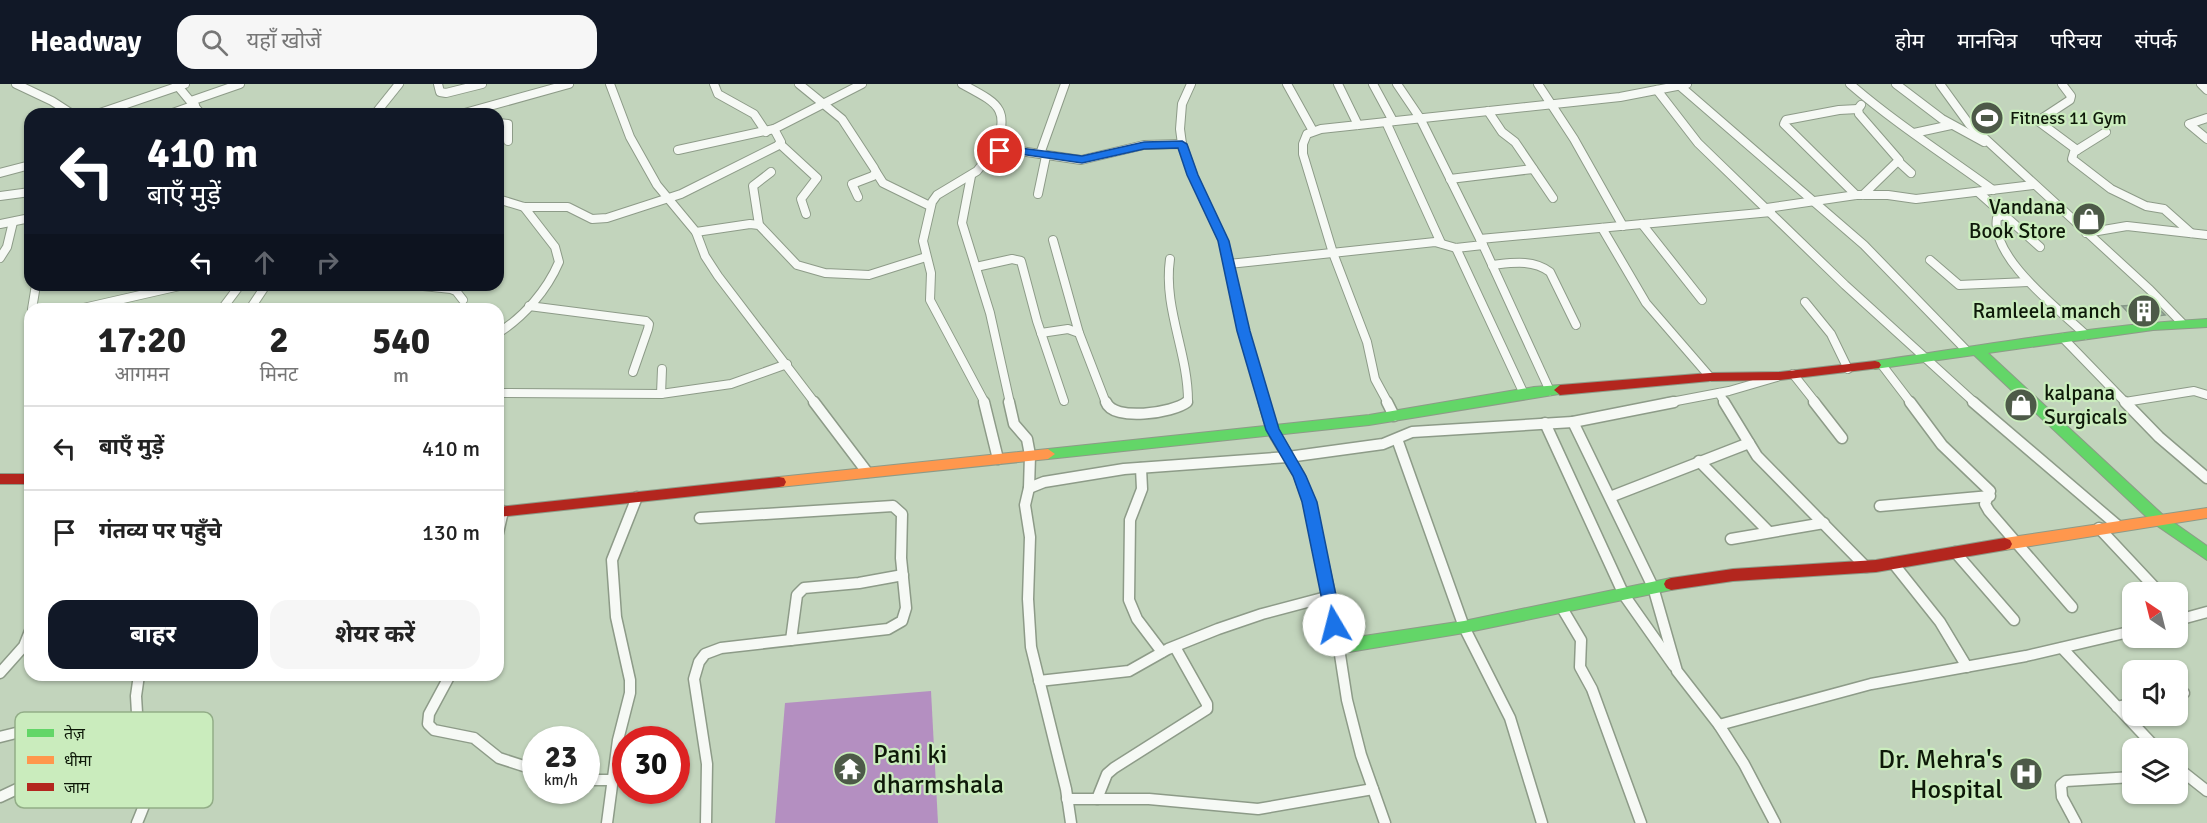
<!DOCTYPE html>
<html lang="hi">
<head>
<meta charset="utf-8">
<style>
	body { margin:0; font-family:Signika,"Noto Sans Devanagari",sans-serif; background:#f6f6f6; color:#222; height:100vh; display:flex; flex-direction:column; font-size:22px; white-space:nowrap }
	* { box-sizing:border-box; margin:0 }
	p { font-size:20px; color:#767676 }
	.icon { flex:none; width:33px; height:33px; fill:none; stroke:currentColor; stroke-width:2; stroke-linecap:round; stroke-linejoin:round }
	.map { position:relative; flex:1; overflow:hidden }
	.panel { position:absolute; left:24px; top:219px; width:480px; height:378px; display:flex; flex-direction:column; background:#fff; border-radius:18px; box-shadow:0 2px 4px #0004 }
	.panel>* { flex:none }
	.hud { position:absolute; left:24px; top:24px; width:480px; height:183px; border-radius:18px; box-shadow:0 2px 4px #0004; background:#111827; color:#fff; overflow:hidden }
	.needle { width:39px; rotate:325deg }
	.buttons { position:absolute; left:2122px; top:498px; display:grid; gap:12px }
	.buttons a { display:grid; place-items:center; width:66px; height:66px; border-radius:12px; background:#fff; box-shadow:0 2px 4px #0004; font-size:30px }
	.speed { position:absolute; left:522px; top:642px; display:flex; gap:12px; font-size:30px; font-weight:700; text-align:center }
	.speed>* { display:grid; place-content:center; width:78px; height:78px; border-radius:50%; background:#fff; box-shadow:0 2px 4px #0004; line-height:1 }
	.speed small { font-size:15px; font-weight:400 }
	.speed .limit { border:9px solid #d22; background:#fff; color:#111 }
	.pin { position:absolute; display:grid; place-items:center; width:51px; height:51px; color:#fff; margin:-26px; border:3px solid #fff; border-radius:50%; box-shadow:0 2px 6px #0007 }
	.me { position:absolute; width:66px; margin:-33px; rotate:352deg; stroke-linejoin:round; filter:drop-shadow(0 0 4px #0008) }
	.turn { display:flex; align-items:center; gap:21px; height:126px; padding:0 24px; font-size:27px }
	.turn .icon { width:78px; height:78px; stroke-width:2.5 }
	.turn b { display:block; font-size:42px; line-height:51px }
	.lanes { display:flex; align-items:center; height:57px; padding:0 24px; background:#0003; justify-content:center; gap:30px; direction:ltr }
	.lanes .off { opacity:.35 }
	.eta { display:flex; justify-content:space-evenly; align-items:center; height:102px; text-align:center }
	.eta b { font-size:36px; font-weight:700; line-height:42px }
	.button { display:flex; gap:12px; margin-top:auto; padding:12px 24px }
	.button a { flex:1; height:69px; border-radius:18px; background:#111827; color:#fff; font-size:24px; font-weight:700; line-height:69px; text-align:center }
	.button a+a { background:#f6f6f6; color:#222 }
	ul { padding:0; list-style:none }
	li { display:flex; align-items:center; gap:18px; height:84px; padding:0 24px; border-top:2px solid #e0e0e0 }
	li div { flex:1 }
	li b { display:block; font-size:22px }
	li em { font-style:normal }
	header { display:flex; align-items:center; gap:36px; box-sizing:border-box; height:84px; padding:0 30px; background:#111827; color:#fff }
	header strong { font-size:28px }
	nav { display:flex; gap:33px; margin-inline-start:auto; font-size:21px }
	.search { width:420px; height:54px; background:#f6f6f6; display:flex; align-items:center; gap:15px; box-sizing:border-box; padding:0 21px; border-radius:18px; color:#767676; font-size:22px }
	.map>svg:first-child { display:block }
	.water { fill:#b48fc1 }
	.building { fill:#a2b3a2; stroke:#859787; stroke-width:1.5 }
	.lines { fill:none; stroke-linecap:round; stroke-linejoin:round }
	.street-far1-casing { stroke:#8d9b88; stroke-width:10 }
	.street-casing { stroke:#8d9b88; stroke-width:13 }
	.fast-casing { stroke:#8d9b88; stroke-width:2 }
	.slow-casing { stroke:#8d9b88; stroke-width:2 }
	.jam-casing { stroke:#8d9b88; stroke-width:2 }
	.street-far1 { stroke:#f6f9f5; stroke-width:8 }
	.street { stroke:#f6f9f5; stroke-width:10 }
	.fast { fill:#63d668; fill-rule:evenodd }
	.slow { fill:#ff974d; fill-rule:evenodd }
	.jam { fill:#b3261e; fill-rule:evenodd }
	.route { fill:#1a73e8; stroke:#114b97; stroke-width:1.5 }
	.labels { text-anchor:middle; stroke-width:4.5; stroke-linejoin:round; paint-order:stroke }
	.far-poi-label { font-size:18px; fill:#0e1909; stroke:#caecbd; text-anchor:start }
	.poi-label { font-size:21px; fill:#0e1909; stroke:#caecbd; text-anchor:end }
	.near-poi-label { font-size:26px; fill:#0e1909; stroke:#caecbd; text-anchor:start }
	.key { fill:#caecbd; stroke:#92ad87; stroke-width:1.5 }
	.key-label { font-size:16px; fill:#0e1909 }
</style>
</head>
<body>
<header>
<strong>Headway</strong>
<div class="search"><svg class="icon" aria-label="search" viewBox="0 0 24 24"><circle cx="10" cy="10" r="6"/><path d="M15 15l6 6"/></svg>यहाँ खोजें</div>
<nav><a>होम</a><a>मानचित्र</a><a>परिचय</a><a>संपर्क</a></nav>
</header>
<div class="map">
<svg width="2207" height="739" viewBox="0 0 2207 739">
	<rect width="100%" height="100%" fill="#c2d4bc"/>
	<polygon class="water" points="931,607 938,739 775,739 785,619"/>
	<g class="building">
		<polygon points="2154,220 2165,231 2134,235 2122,222"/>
		<polygon points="2017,315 2031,328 2017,332 2005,317"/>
	</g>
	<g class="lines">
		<defs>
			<g id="street-far1">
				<polyline points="16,0 52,17 72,30"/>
				<polyline points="176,0 201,30"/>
				<polyline points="438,0 440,8 446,9 482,0"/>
				<polyline points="610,0 630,53 657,101 696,148 705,172 718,192 815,319"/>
				<polyline points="714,0 718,10 754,30 766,48"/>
				<polyline points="799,0 842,35 874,84 876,88 873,92 852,100 858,113"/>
				<path d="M 962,0 C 1001,21 1010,24 994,69"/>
				<polyline points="1191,0 1182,20 1180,45 1182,60 1193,91 1223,157 1243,247 1264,319"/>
				<polyline points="1287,0 1313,47"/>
				<polyline points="1338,0 1358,41"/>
				<polyline points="1373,0 1393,37"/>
				<polyline points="1397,0 1420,34 1480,155"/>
				<polyline points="1538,0 1574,55 1623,142"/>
				<path d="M 1850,0 C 1895,39 1945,71 1993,106"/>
				<polyline points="1896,0 1942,35 1984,58"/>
				<polyline points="1940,0 1969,40 2150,206 2182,239"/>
				<polyline points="2062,0 2071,12 2070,16 2038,37 2077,66"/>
				<polyline points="2201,0 2207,6"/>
				<polyline points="1680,2 1864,161 1967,267"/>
				<polyline points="1657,6 1698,59 1845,201 1975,319"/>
				<polyline points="191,17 240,0"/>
				<polyline points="1861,21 1858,25 1859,30 1899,76 1863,111"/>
				<polyline points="1488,27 1502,48 1515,58 1553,114"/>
				<polyline points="97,30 185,0"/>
				<polyline points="170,30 195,21"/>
				<polyline points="375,30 399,0"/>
				<polyline points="461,30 569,0"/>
				<polyline points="2207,34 2189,40 2207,55"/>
				<polyline points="1386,38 1441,159"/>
				<polyline points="498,39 508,40 508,57"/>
				<polyline points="2106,48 2074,68 2072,75 2111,105 2146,122 2164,125 2191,149"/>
				<polyline points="1914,49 1951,41"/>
				<polyline points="780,60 817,94 801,115 806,130"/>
				<polyline points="678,66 774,45 862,0"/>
				<polyline points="1040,70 1065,0"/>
				<polyline points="1899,78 1911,89"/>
				<polyline points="876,88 883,99 930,122"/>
				<polyline points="0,89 30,81"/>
				<polyline points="971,92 962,139 990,229 1010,319"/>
				<polyline points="1450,95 1533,85"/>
				<polyline points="1978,108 2040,163"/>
				<polyline points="1038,110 1046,72"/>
				<polyline points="1856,111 1784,40 1786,36 1839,26 1858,25"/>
				<polyline points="0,112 30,108"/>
				<polyline points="498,115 524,123 568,123 592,135 607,134 681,110 777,62 781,58 774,45"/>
				<polyline points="1767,124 1856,111 1888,111 1916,115 2033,101"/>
				<path d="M 2005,130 L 1997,134 C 1990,174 2060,226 2086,251"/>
				<polyline points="0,140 30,134"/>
				<polyline points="1642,140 1702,216"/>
				<polyline points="759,141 753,102 771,88"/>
				<polyline points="1602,144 1646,219 1710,293"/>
				<polyline points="696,148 750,140 759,141 797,181 825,189 869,191 926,173"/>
				<polyline points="2086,149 2127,142 2207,151"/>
				<polyline points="1053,156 1079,249"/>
				<polyline points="1483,161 1550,307"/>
				<polyline points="1456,164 1524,310"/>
				<polyline points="0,174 7,163 13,138"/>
				<path d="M 1170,175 C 1163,224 1188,268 1188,317 L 1185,319"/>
				<polyline points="1930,176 1959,201 2028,198"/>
				<polyline points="1229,180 1435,158 1456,164 1483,161 1480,155 1771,128"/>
				<path d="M 1492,181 C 1512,179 1532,175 1550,188 L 1576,241"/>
				<polyline points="976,183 1012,175 1021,177 1037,237 1064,317"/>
				<polyline points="414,201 451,205 456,207 463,216"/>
				<polyline points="1805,218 1831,250 1848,285"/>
				<polyline points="529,222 646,237 649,240 648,245 633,288"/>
				<polyline points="32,225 36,201"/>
				<polyline points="79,225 184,201"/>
				<polyline points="222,225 240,201"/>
				<polyline points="250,225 266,201"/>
				<path d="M 498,249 C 524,233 547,206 559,178 L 555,163 L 524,123"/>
				<polyline points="1041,249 1068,245 1079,249 1106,319"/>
				<polyline points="2063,254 2126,319"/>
				<polyline points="1882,281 1911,319"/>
				<polyline points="1793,290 1816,319"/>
				<polyline points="498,309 661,310 731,300 787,280"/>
				<polyline points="1719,309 1725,319"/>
				<polyline points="661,310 662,285"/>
				<polyline points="2125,318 2194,307 2207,311"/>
				<polyline points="985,319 930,216 931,189 923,157 932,118 937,111 977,87 988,73 1000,67 1020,67 1081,76 1144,61 1182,60"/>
				<polyline points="1388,319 1375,295 1367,258 1333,169 1303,70 1303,60 1307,50 1321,45 1620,13 1687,0"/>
				<polyline points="1666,319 1729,307 1777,293"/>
			</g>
			<g id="street">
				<polyline points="814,318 867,388"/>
				<polyline points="984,318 998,375"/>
				<polyline points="1009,318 1014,340 1027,355 1030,371 1029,404 1025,421 1030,453 1028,515 1031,563 1066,705 1071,739"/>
				<path d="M 1106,318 C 1113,338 1173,329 1187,318"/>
				<polyline points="1264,318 1272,346 1299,391 1309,418 1332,519 1347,616 1361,671 1385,739"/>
				<polyline points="1387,318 1394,332"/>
				<polyline points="1674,318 1573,338 1653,503 1677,587 1719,641 1744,680 1775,739"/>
				<polyline points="1724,318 1757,372 1866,483"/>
				<polyline points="1814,318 1842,354"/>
				<polyline points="1910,318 1942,361 1990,407 1985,420 1989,427 2072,523"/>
				<polyline points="1973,318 2117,441"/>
				<polyline points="2125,318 2159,353 2207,394"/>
				<polyline points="1545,339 1624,511 1674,582"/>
				<polyline points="1397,355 1464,543 1510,634 1542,739"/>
				<polyline points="1699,377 1769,448"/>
				<polyline points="1141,384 1142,405 1130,436 1129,516 1137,535 1162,568"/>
				<polyline points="1029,404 1044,398 1124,385 1288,373 1383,360 1412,348 1573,338"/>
				<polyline points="1610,413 1749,359"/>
				<polyline points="1880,422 1990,412"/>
				<polyline points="700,434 893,422 902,430 901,474 906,524 902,537 888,545 721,564 705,570 699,578 694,595 707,680 706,739"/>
				<polyline points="2099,444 2159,508"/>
				<polyline points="498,449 503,427"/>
				<polyline points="1731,455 1824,439"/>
				<polyline points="1955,468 2014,536"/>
				<polyline points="1893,479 1940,538 1967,583"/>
				<polyline points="1562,524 1581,556 1580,583 1592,605 1641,739"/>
				<polyline points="2178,536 2207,528"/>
				<polyline points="791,556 797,511 804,504 859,499 903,491"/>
				<polyline points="2062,564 2156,664"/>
				<polyline points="0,589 24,562 30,547"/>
				<polyline points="139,591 136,612 139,663"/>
				<polyline points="450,591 429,630 428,640 434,646 474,654 499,674 536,686"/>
				<polyline points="1039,597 1129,587 1168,565 1218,545 1262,530 1330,512"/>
				<polyline points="2178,610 2184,609"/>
				<polyline points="2117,623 2133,619"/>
				<polyline points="1719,641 1871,600 2026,572 2133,547"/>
				<polyline points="0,653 32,645 40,694"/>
				<polyline points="2178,684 2207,707"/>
				<polyline points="586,696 612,696"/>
				<path d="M 0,713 L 104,664 L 130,659 C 163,679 149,710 137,739"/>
				<polyline points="1067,715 1149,715 1258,725 1373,705"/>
				<polyline points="1097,715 1107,690 1114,684 1207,625 1207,620 1175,563"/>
				<polyline points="607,739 618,656 630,609 630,596 616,533 612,476 637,413"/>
				<polyline points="2076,739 2062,713 2061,701 2066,697 2133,693"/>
			</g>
			<g id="fast">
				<path d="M 2207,235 L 2207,243 L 2153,246 L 1988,269 L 2163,431 L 2207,462 L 2207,476 L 2153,439 L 1974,271 L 1875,285 L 1869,281 L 1875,277 C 1985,261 2096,241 2207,235 Z"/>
				<polygon points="1560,301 1566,306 1565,309 1369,341 1048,375 1041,370 1048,365 1369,331 1534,303"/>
				<polygon points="1671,494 1676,496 1678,500 1676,504 1671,506 1464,549 1337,570 1332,568 1329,563 1332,558 1337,556 1464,537"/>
			</g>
			<g id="slow">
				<polygon points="1048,365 1055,370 1048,375 779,403 774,402 772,398 774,394 779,393"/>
				<polygon points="2207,424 2207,434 2005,466 2000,464 1998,460 2000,456 2005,454"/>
			</g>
			<g id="jam">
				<polygon points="1875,277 1879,278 1881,281 1879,284 1780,296 1710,297 1560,311 1554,306 1560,301 1710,289 1780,288"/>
				<rect x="0" y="390" width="30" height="10"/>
				<polygon points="779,393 784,394 786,398 784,402 779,403 498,433 498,423"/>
				<polygon points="2005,454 2010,456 2012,460 2010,464 2005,466 1876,488 1733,497 1671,506 1666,504 1664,500 1666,496 1671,494 1733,485 1876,476"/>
			</g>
		</defs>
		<use href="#street-far1" class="street-far1-casing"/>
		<use href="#street" class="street-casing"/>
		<use href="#fast" class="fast-casing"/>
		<use href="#slow" class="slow-casing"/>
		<use href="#jam" class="jam-casing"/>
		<use href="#street-far1" class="street-far1"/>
		<use href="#street" class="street"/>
		<use href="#fast" class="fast"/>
		<use href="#slow" class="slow"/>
		<use href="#jam" class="jam"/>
	</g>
	<polygon class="route" points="1182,57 1187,60 1198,91 1229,157 1250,247 1279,345 1306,392 1317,418 1342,541 1340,546 1334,548 1329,546 1327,541 1302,418 1293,392 1266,346 1237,247 1218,157 1187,91 1178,64 1144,65 1082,79 1020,70 1000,70 994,67 1000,64 1020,64 1082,72 1144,58"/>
	<defs>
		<symbol id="stadium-disc" viewBox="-11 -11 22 22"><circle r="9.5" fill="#4d5a48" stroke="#caecbd"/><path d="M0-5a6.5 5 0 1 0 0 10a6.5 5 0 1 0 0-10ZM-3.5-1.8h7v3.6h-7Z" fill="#fff"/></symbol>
		<symbol id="shop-disc" viewBox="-11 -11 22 22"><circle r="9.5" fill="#4d5a48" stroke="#caecbd"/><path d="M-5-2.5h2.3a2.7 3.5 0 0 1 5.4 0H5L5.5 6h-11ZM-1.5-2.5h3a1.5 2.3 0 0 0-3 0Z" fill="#fff"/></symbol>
		<symbol id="building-disc" viewBox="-11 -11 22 22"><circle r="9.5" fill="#4d5a48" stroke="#caecbd"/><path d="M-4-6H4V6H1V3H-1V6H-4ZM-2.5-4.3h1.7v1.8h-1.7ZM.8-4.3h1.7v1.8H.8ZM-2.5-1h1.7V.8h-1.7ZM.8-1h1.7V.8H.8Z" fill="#fff"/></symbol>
		<symbol id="temple-disc" viewBox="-11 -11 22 22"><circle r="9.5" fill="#4d5a48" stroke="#caecbd"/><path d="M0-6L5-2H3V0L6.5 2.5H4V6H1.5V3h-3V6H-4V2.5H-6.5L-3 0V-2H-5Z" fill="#fff"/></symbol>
		<symbol id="hospital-disc" viewBox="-11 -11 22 22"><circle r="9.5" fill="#4d5a48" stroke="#caecbd"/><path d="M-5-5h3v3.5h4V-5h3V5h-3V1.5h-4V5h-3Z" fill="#fff"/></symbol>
	</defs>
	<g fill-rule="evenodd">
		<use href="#stadium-disc" x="1968" y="15" width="38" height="38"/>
		<use href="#shop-disc" x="2070" y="116" width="38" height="38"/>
		<use href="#building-disc" x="2125" y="208" width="38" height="38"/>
		<use href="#shop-disc" x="2002" y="302" width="38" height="38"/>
		<use href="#temple-disc" x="831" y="666" width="38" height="38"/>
		<use href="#hospital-disc" x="2007" y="671" width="38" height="38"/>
	</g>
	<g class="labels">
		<g class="far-poi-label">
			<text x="2010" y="40">Fitness 11 Gym</text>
		</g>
		<g class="poi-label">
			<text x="2066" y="130">Vandana<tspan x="2066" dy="24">Book Store</tspan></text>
			<text x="2121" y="234">Ramleela manch</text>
			<text x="2044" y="316" text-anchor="start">kalpana<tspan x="2044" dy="24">Surgicals</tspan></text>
		</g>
		<g class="near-poi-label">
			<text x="873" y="679">Pani ki<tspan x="873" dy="30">dharmshala</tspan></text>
			<text x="2003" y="684" text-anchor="end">Dr. Mehra's<tspan x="2003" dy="30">Hospital</tspan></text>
		</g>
	</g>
	<rect x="15" y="628" width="198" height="96" rx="9" class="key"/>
	<rect x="27" y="645" width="27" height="8" fill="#63d668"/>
	<rect x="27" y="672" width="27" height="8" fill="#ff974d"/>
	<rect x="27" y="699" width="27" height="8" fill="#b3261e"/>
	<g class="key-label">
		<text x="64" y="655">तेज़</text>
		<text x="64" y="682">धीमा</text>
		<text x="64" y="709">जाम</text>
	</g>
</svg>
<div class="buttons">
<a><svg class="needle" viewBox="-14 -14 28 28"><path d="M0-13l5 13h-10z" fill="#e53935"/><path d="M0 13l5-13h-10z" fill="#767676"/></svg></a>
<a><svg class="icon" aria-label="sound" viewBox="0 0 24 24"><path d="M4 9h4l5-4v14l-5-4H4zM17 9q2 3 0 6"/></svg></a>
<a><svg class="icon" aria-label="layers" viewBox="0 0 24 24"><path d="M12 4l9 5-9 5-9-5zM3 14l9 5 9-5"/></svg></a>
</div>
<div class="speed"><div>23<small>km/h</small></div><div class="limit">30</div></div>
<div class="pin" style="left:1000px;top:67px;background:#d93025"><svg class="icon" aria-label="arrive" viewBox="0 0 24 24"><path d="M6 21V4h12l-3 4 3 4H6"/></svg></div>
<svg class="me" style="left:1334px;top:541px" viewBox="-20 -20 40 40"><circle r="19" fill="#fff"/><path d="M0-13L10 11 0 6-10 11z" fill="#1a73e8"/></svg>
<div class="hud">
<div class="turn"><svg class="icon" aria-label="left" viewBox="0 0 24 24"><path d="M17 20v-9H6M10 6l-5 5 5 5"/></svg><div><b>410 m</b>बाएँ मुड़ें</div></div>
<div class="lanes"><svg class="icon" aria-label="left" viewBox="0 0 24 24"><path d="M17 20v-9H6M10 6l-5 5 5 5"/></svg><svg class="icon off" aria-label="ahead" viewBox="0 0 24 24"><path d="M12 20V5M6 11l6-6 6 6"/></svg><svg class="icon off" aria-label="right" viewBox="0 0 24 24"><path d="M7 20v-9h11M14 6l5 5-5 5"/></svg></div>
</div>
<section class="panel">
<div class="eta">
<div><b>17:20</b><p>आगमन</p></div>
<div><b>2</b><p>मिनट</p></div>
<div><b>540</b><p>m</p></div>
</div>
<ul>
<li><svg class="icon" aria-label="left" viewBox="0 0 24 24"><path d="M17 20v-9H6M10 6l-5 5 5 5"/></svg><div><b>बाएँ मुड़ें</b></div><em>410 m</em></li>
<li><svg class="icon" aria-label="arrive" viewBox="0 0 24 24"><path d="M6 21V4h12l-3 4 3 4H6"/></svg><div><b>गंतव्य पर पहुँचे</b></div><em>130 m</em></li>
</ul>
<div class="button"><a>बाहर</a><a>शेयर करें</a></div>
</section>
</div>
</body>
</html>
